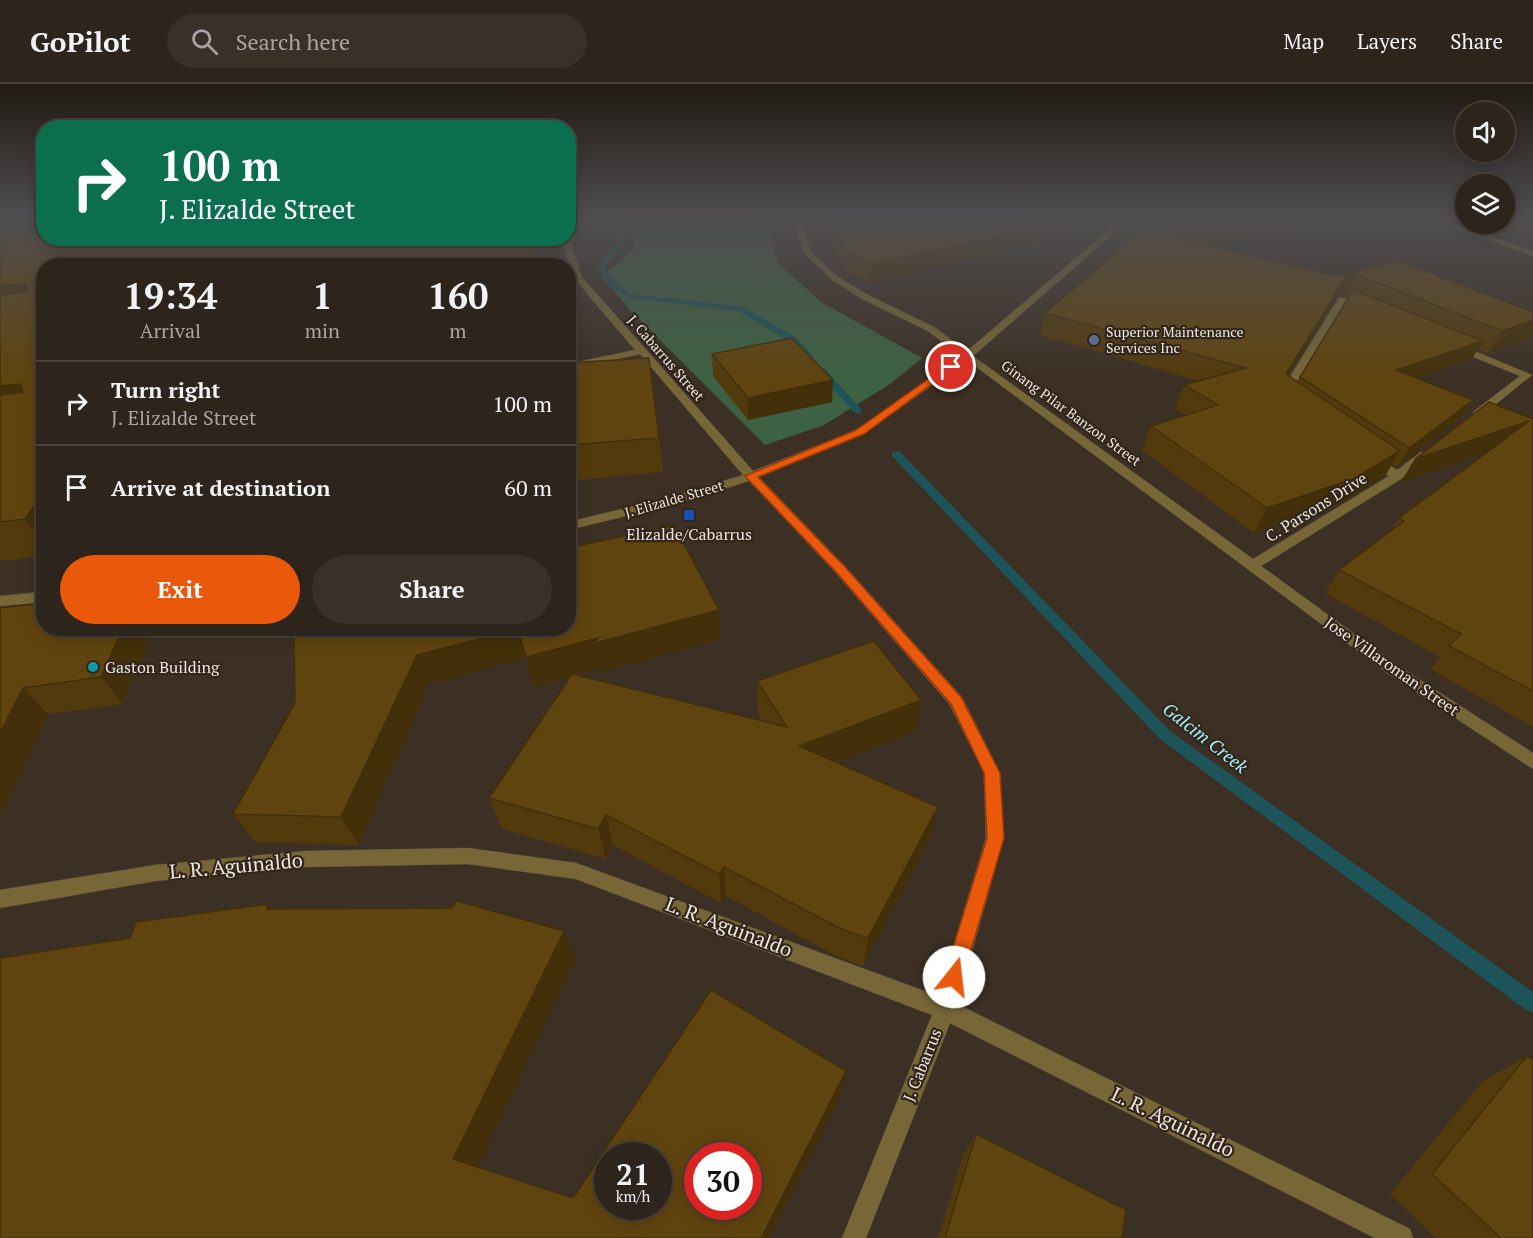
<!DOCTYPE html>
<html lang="en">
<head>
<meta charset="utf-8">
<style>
	body { margin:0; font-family:"PT Serif",serif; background:#393028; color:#f1f3f6; height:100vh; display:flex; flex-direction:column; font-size:22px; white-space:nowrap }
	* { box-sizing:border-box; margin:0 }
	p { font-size:20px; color:#a7a4a3 }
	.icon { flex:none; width:33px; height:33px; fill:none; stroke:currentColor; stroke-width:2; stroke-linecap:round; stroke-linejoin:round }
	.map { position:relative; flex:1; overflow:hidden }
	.sheet { position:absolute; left:36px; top:174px; width:540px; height:378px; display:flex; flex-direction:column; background:#2d241b; border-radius:24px; box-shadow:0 3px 15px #0003,0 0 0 2px #48413a }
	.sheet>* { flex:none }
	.top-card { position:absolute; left:36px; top:36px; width:540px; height:126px; border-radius:24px; box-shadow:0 3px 15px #0003,0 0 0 2px #48413a; background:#0b6e4f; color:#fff; overflow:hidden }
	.buttons { position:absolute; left:1455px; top:18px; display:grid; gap:12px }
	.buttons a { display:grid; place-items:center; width:60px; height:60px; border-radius:50%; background:#2d241b; box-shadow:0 3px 15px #0003,0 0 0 2px #48413a; font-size:30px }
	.speed { position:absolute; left:594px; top:1058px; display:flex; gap:12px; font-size:30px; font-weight:700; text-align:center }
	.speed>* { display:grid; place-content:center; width:78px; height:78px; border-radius:50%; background:#2d241b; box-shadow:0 3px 15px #0003,0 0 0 2px #48413a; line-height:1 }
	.speed small { font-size:15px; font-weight:400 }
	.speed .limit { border:9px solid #d22; background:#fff; color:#111 }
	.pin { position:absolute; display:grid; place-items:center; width:51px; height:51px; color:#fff; margin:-26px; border:3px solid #fff; border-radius:50%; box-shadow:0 2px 6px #0007 }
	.me { position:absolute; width:66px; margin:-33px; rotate:16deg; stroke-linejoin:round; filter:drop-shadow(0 0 4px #0008) }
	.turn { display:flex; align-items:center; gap:21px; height:126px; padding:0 24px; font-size:27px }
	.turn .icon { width:78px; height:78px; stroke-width:2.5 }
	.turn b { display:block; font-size:42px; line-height:51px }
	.eta { display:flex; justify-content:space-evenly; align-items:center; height:102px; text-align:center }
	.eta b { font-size:36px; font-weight:800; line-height:42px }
	.action { display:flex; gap:12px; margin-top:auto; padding:12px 24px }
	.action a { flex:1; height:69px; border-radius:36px; background:#ea580c; color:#fff; font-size:24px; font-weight:800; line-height:69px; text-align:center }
	.action a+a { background:#393028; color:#f1f3f6 }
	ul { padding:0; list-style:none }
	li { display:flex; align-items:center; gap:18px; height:84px; padding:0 24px; border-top:2px solid #48413a }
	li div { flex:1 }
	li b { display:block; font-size:22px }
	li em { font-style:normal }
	header { display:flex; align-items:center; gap:36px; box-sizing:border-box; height:84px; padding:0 30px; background:#2d241b; border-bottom:2px solid #48413a }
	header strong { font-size:28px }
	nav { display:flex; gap:33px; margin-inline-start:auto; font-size:21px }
	.search { width:420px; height:54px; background:#393028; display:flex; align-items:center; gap:15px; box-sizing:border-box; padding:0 21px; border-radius:33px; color:#a7a4a3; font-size:22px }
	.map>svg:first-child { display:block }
	.green { fill:#3d6143 }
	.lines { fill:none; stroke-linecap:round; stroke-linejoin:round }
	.stream { fill:#1d545a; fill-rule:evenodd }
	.minor-casing { stroke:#584d42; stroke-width:1 }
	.minor { fill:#776636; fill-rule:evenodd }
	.wall { fill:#533a0d; fill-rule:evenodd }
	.shaded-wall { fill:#43300a }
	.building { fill:#60440f; stroke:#43300a; stroke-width:1.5; fill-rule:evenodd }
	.route { fill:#ea580c; stroke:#983908; stroke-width:1.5 }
	.service-dot { fill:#5c6f8a; stroke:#32261b; stroke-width:2 }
	.transit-dot { fill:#1a4fb4; stroke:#32261b; stroke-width:2 }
	.culture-dot { fill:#0f9aa8; stroke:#32261b; stroke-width:2 }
	.labels { text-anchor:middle; stroke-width:4.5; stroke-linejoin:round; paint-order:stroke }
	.far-poi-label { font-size:14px; fill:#ede5de; stroke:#32261b; text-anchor:start }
	.far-street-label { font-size:14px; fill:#ede5de; stroke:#32261b }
	.street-label { font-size:16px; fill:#ede5de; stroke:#32261b }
	.poi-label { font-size:16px; fill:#ede5de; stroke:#32261b }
	.water-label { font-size:18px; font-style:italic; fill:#a4f0f8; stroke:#32261b }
	.near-street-label { font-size:20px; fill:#ede5de; stroke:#32261b }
</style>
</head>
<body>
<header>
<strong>GoPilot</strong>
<div class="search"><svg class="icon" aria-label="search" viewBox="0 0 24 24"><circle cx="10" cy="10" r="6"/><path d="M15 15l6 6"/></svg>Search here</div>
<nav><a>Map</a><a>Layers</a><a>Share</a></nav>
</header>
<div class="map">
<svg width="1533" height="1154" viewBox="0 0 1533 1154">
	<rect width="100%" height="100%" fill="#3c3024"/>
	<polygon class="green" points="623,134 764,134 779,180 821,218 922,274 890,300 824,341 765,361 632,228 602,193 635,164 634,155 622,144"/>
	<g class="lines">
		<g class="stream">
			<polygon points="609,134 615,134 615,143 622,151 626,159 609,176 605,186 620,202 632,210 743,223 797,254 813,272 806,274 791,258 738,227 630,214 614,206 597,186 603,173 618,159 617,153 608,144"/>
			<polygon points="818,284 824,284 861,325 861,329 855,329 818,288"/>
			<polygon points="896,367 900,368 1170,647 1533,908 1533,928 1526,926 1160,655 892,372 892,368"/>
		</g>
		<defs>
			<g id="minor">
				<polygon points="573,134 581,134 572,163 582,193 753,387 856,346 961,272 928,247 862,215 831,195 804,169 792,134 800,134 811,168 837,192 868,211 934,243 967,267 1123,134 1131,134 973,272 1253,475 1389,392 1368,377 1368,373 1376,373 1397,386 1421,368 1429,368 1429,372 1401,395 1261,482 1397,581 1533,669 1533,685 1387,589 967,276 864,350 759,393 845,482 962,613 1000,689 1004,754 957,920 1410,1145 1413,1154 1375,1154 950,939 866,1154 842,1154 932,931 576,795 468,780 306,783 155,797 0,824 0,806 155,781 306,767 468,764 576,779 938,912 986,754 984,689 950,621 835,488 749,397 672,421 568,446 568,438 664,415 743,391 640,270 568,286 568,280 635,266 574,194 564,163"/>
				<polygon points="1426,134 1437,134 1533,167 1533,172"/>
				<polygon points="1339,214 1345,214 1368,224 1363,227 1344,220 1288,312 1279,314 1278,312"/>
				<polygon points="1454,261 1460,261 1532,291 1481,332 1473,332 1473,328 1520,292 1454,265"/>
				<polygon points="44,508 44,518 0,522 0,512"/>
			</g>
		</defs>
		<use href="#minor" class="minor-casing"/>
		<use href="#minor" class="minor"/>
	</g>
	<g class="wall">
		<polygon points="0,134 538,154 536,176 44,182 44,472 0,477"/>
		<polygon points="822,134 1078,134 1035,162 1030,161 870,199 847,187 822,138"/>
		<path d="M 1157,134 L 1346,134 L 1212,163 L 1337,192 L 1399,177 L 1530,255 L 1488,269 L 1478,265 L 1472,275 L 1416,294 L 1473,316 L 1461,334 L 1397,383 L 1392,380 L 1385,392 L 1341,419 L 1254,449 L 1142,366 L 1151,342 L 1186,331 L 1175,324 L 1184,301 L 1199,297 L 1040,251 L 1045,229 ZM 1346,212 L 1349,213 L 1298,298 L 1288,292 L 1337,213 Z"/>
		<polygon points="1504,134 1533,134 1533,153 1489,140 1504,140"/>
		<polygon points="712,270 832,318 748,336 713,292"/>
		<polygon points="568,279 659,354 663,388 568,397"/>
		<polygon points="1533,335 1533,643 1430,585 1440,573 1325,509 1339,486 1391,447 1399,434 1487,368 1401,398 1415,375"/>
		<polygon points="0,524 44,544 155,544 123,620 48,630 0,733"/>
		<polygon points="719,526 721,555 601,588 600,584 576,591 762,637 758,629 757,597 915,648 837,678 930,754 863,882 838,873 726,812 721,819 613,761 606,775 502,745 489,714 570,593 534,603 526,574 429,600 359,761 255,758 233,730 295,619"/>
		<polygon points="1527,972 1533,1154 1436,1154 1390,1110 1483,997"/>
		<polygon points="976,1050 1122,1154 938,1154 963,1072"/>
	</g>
	<g class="shaded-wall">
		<polygon points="0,134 44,134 44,154 0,160"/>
		<polygon points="1056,134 1078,134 1035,162 1039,145"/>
		<polygon points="1261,134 1346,134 1163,173 1170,153"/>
		<polygon points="1034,144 1030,161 870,199 872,180"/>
		<polygon points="530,154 538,154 535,182 528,170"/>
		<polygon points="1356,190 1346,212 1337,213 1275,313 1286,290 1347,191"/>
		<polygon points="25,200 44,230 0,234 0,202"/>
		<polygon points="1533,236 1533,251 1530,255 1488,269 1502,247"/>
		<polygon points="1483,257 1472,275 1385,304 1396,286"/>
		<polygon points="833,296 832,318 748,336 748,314"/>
		<polygon points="21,300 44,334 0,338 0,302"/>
		<polygon points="1473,316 1461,334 1397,383 1409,364"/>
		<polygon points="1529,337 1513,359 1401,398 1415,375"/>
		<polygon points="1400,367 1385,392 1341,419 1254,449 1267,424"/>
		<polygon points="44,408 44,459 25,435"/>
		<polygon points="719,526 721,555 601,588 600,584 534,603 526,574 429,600 359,761 341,733 417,571 518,545"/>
		<polygon points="123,544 155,544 123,620 101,593"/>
		<polygon points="23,604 48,630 0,733 0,649"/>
		<polygon points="921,616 915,648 798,693 799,662"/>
		<polygon points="938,723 930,754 863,882 868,854"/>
		<polygon points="606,731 613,761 606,775 598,745"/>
		<polygon points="724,783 726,812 721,819 719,790"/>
		<polygon points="564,847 575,876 472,1095 453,1075"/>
		<polygon points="846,987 841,1011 769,1154 761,1154"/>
	</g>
	<g class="building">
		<polygon points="830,134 1056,134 1039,145 1034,144 872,180 848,168"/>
		<polygon points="1157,134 1261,134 1170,153 1337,192 1399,177 1533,228 1533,236 1502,247 1356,190 1347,191 1286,290 1400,367 1355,394 1267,424 1151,342 1218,321 1184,301 1246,284 1045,229"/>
		<polygon points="44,135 44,154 530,154 528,170 541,182 44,182 44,408 25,435 0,438 0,311 23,308 21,300 0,302 0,211 27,208 25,200 0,202 0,138"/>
		<polygon points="1353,206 1483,257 1396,286 1473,316 1409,364 1300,293"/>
		<polygon points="792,254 833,296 748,314 712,270"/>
		<polygon points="649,274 659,354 568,361 568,279"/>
		<polygon points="1489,318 1533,335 1533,607 1449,562 1461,550 1339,486 1404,437 1399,434 1529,337 1415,375"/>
		<polygon points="674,441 719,526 595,559 598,554 526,573 518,545 417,571 341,733 233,730 295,619 294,544 568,544 568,464"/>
		<polygon points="44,519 44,544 123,544 101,593 23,604 0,649 0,524"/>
		<polygon points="874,557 921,616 799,662 938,723 868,854 841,845 724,783 719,790 606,731 598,745 489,714 572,590 787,643 757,597"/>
		<path d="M 457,817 L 564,847 L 453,1075 L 573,1114 L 711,906 L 846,987 L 761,1154 L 0,1154 L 0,874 L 130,854 L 136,838 L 268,820 L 267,825 L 452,824 ZM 608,1071 L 658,1071 L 658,1122 L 608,1122 ZM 698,1071 L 748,1071 L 748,1122 L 698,1122 Z"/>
		<polygon points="1527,972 1533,976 1533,1154 1501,1154 1432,1090"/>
		<polygon points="976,1050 1126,1126 1122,1154 945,1154"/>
	</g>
	<linearGradient id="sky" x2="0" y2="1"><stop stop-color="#211a14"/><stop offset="0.45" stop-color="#504e50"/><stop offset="1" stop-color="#504e50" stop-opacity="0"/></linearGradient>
	<rect width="1533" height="295" fill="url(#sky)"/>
	<polygon class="route" points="948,281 955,283 864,350 758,393 845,483 961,613 1000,689 1004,754 963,893 960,899 954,902 947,899 944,893 987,754 984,689 951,620 836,488 745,392 856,346"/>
	<circle class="service-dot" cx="1094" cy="256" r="6"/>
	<rect class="transit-dot" x="683" y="425" width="12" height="12" rx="3"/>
	<circle class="culture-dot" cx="93" cy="583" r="6"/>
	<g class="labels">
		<g class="far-poi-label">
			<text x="1106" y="253">Superior Maintenance<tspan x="1106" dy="16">Services Inc</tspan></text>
		</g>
		<g class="far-street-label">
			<text transform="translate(666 274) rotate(49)" y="5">J. Cabarrus Street</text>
			<text transform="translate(1071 329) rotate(36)" y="5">Ginang Pilar Banzon Street</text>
			<text transform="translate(674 415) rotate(-16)" y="5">J. Elizalde Street</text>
		</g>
		<g class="street-label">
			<text transform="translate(1316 423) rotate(-32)" y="6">C. Parsons Drive</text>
			<text transform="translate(1392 582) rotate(35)" y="6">Jose Villaroman Street</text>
			<text transform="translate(922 981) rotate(-68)" y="6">J. Cabarrus</text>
		</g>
		<g class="poi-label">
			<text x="689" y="456">Elizalde/Cabarrus</text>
			<text x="105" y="589" text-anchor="start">Gaston Building</text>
		</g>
		<g class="water-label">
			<text transform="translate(1205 654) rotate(38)" y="6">Galcim Creek</text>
		</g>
		<g class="near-street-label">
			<text transform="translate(236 782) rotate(-5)" y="7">L. R. Aguinaldo</text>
			<text transform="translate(729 843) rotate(21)" y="7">L. R. Aguinaldo</text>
			<text transform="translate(1173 1038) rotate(26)" y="7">L. R. Aguinaldo</text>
		</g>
	</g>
</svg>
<div class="buttons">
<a><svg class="icon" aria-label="sound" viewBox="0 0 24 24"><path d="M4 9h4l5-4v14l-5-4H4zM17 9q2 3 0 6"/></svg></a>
<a><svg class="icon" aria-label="layers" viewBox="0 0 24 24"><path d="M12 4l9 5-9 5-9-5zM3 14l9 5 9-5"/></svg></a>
</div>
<div class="speed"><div>21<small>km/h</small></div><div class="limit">30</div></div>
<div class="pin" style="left:951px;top:283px;background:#d93025"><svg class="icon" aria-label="arrive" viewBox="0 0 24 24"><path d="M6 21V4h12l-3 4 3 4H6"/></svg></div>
<svg class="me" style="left:954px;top:893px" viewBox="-20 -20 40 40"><circle r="19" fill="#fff"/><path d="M0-13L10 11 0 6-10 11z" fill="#ea580c"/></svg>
<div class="top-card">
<div class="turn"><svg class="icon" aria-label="right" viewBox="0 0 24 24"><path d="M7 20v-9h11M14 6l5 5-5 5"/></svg><div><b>100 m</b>J. Elizalde Street</div></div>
</div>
<section class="sheet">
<div class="eta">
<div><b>19:34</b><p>Arrival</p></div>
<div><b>1</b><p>min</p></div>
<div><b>160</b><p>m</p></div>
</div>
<ul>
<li><svg class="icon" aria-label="right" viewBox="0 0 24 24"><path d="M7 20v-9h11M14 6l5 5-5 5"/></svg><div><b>Turn right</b><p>J. Elizalde Street</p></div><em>100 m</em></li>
<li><svg class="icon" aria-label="arrive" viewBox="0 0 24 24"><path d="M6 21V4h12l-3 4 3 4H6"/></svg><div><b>Arrive at destination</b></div><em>60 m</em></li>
</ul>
<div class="action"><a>Exit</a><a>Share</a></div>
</section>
</div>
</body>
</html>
